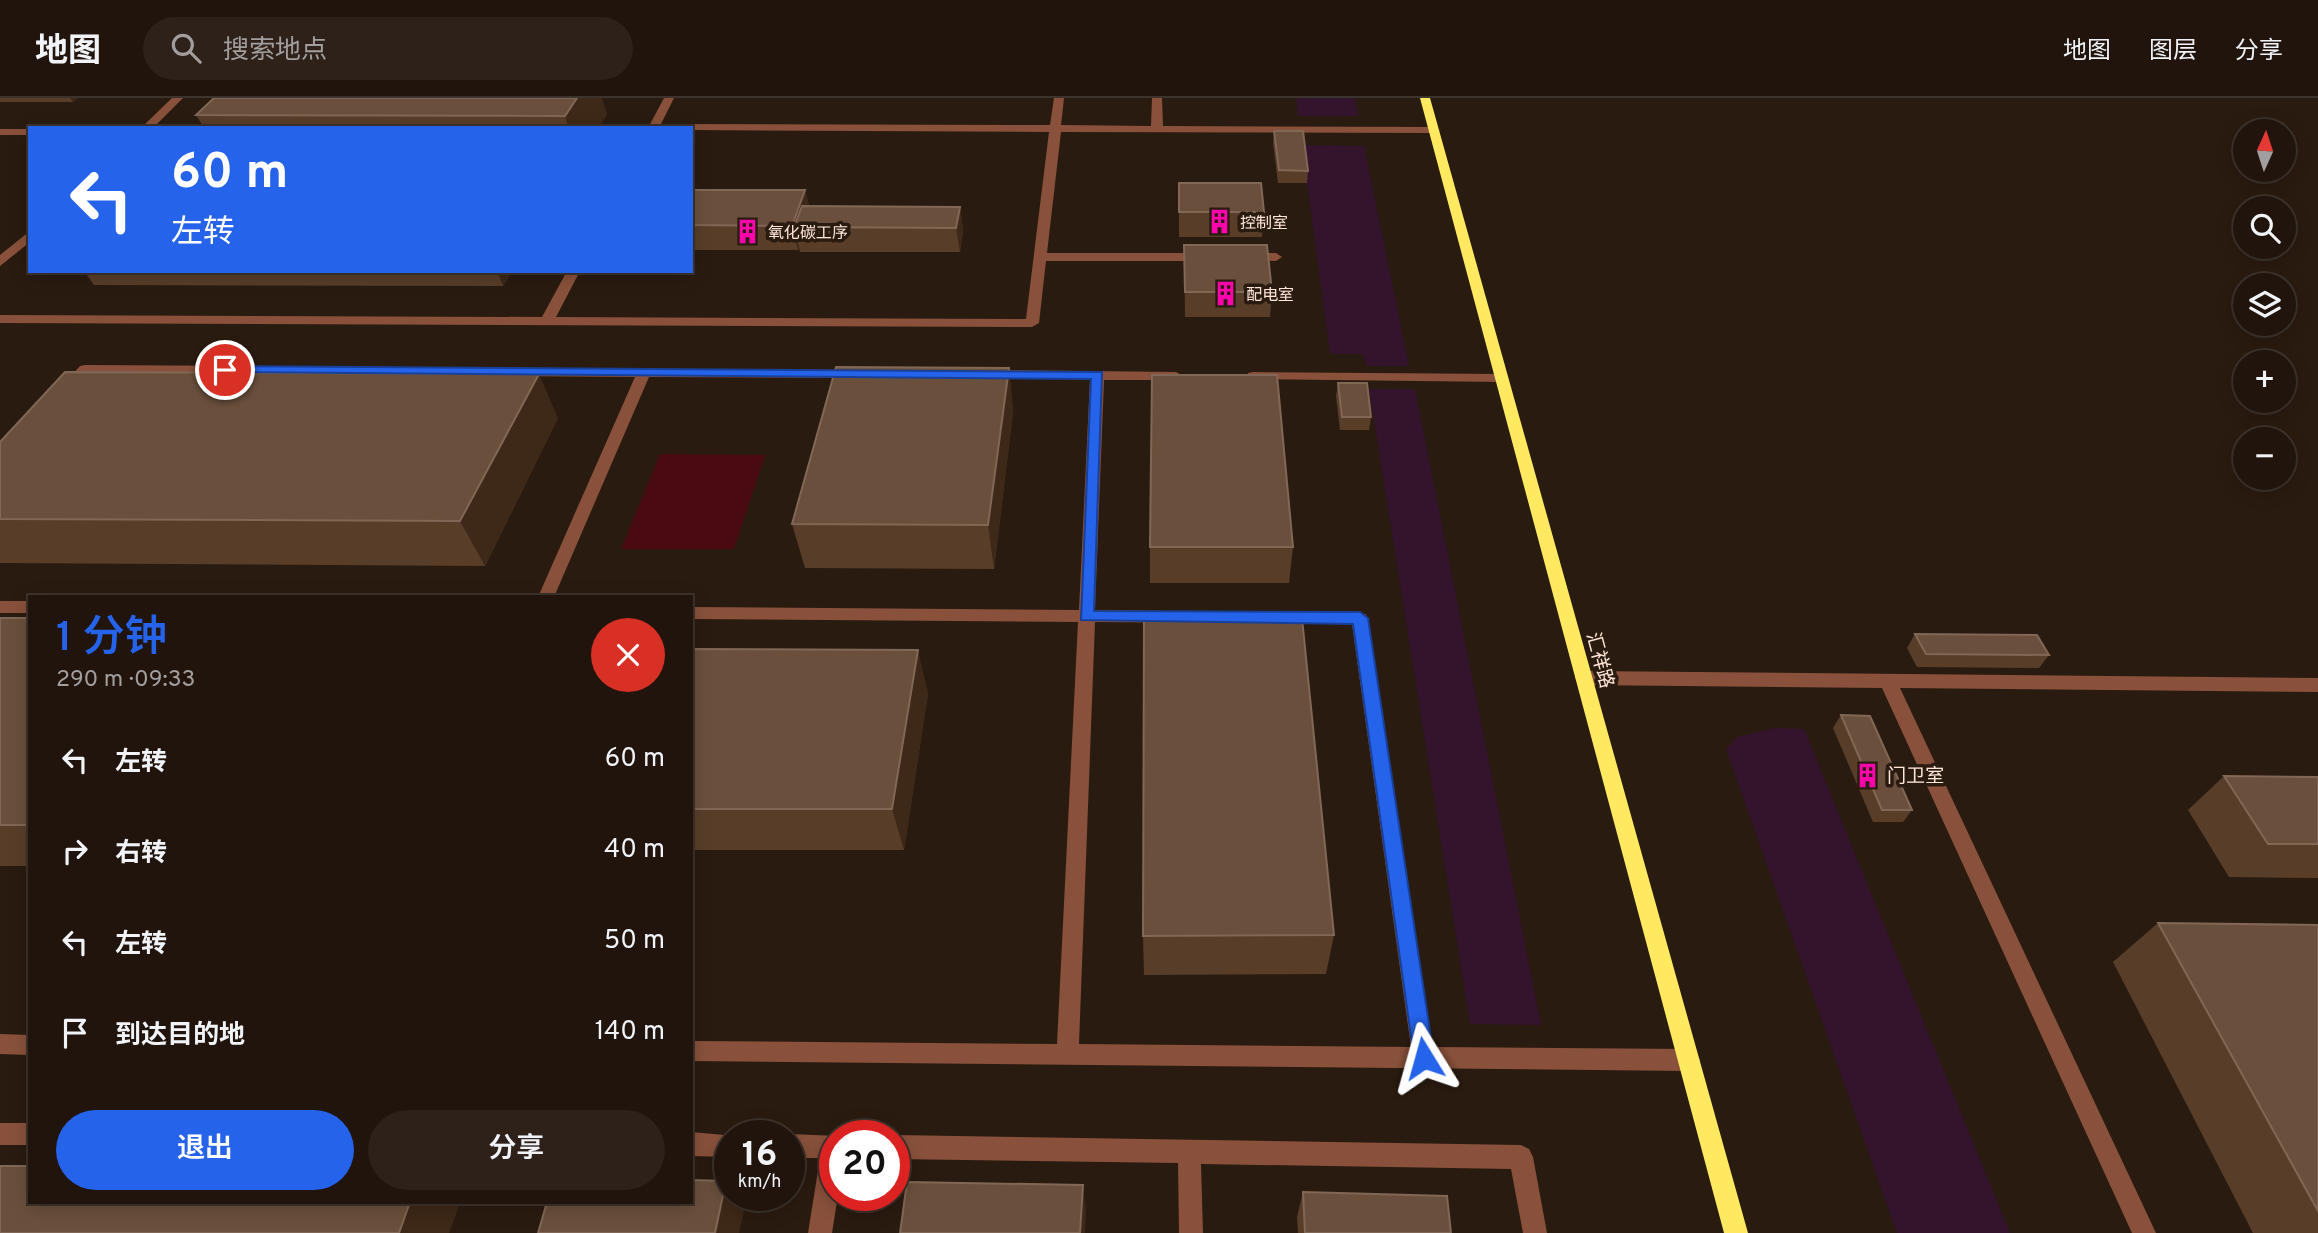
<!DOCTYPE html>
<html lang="zh">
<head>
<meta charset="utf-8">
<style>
	body { margin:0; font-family:Overpass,"Noto Sans SC",sans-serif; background:#2d211a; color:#f1f3f6; height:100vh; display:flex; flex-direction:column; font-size:26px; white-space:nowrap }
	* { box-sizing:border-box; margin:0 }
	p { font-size:23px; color:#a29e9d }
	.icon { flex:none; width:38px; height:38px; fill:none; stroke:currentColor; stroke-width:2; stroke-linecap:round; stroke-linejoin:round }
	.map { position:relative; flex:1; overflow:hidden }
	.panel { position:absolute; left:28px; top:497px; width:665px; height:609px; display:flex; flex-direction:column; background:#20140c; border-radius:0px; box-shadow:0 4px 18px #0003,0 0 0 2px #3d332d }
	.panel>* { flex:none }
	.banner { position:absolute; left:28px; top:28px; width:665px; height:147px; border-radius:0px; box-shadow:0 4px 18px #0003,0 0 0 2px #3d332d; background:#2563eb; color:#fff; overflow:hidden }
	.needle { width:46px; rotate:3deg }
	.tools { position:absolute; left:2233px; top:21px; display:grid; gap:14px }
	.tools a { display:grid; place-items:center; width:63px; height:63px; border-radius:50%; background:#20140c; box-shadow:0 4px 18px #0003,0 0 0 2px #3d332d; font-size:35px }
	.speed { position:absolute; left:714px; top:1022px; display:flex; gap:14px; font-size:35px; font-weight:700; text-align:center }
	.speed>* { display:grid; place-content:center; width:91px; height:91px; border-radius:50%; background:#20140c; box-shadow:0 4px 18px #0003,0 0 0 2px #3d332d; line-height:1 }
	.speed small { font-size:18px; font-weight:400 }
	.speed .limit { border:10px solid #d22; background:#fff; color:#111 }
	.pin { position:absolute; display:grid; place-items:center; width:60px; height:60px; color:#fff; margin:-30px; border:4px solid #fff; border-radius:50%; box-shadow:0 2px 7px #0007 }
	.me { position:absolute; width:77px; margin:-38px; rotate:352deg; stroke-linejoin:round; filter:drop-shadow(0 0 5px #0008) }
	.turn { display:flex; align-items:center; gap:24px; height:147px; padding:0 28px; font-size:32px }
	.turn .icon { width:91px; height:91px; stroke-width:2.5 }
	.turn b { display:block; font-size:49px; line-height:60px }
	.round { display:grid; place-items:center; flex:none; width:74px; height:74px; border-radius:37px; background:#2d211a }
	.overview { display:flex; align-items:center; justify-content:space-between; height:119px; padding:0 28px }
	h1 { font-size:42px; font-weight:600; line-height:52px; color:#2563eb }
	.primary-button { display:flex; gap:14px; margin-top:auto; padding:14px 28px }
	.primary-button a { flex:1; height:80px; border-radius:42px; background:#2563eb; color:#fff; font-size:28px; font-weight:600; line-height:80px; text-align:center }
	.primary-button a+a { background:#2d211a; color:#f1f3f6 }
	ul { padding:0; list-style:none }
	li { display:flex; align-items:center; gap:21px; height:91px; padding:0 28px }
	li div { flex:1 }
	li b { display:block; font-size:26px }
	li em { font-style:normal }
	header { display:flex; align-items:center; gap:42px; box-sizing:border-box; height:98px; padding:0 35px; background:#20140c; border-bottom:2px solid #3d332d }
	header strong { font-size:33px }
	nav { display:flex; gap:38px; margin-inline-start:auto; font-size:24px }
	.search { width:490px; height:63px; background:#2d211a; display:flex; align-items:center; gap:18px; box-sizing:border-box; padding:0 24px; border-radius:38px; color:#a29e9d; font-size:26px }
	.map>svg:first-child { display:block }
	.green { fill:#34132d }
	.water { fill:#490a12 }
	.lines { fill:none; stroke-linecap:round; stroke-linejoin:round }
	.minor { fill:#89513b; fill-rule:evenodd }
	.major { fill:#ffe960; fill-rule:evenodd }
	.wall { fill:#583e29 }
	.shaded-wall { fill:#3e2817 }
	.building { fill:#6a503c; stroke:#816755; stroke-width:2 }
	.route { fill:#2563eb; stroke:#184099; stroke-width:2 }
	.labels { text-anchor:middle; stroke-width:7; stroke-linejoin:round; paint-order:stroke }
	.far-poi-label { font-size:16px; fill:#ffe6d9; stroke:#2a1b10; text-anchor:start }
	.street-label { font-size:19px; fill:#ffe6d9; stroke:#2a1b10 }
	.poi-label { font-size:19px; fill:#ffe6d9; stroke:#2a1b10; text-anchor:start }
</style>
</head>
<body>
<header>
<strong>地图</strong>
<div class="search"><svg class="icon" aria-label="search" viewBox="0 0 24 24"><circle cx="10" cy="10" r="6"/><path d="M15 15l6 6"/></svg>搜索地点</div>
<nav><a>地图</a><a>图层</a><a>分享</a></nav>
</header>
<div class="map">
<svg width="2318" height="1135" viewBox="0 0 2318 1135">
	<rect width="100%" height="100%" fill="#2a1b10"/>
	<g class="green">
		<polygon points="1296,0 1355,0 1358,18 1298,18"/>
		<polygon points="1302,47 1364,48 1409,268 1366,268 1363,256 1330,256"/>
		<polygon points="1369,291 1415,291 1541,927 1470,926"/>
		<polygon points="1775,630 1804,631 2010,1135 1897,1135 1726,651 1737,639"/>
	</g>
	<polygon class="water" points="660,356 765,357 734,451 621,451"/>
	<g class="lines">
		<g class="minor">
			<polygon points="172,0 183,0 153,30 141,30"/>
			<polygon points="664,0 674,0 661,26 1050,27 1054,0 1064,0 1061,27 1151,28 1152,0 1162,0 1163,28 1434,29 1440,32 1434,35 1061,34 1047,155 1206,155 1212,159 1206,163 1046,163 1039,225 1032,229 0,225 0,217 542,219 567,173 580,173 556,219 1026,221 1049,34 691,32 691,30 648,30"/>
			<rect x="0" y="31" width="30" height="6"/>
			<polygon points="30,133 30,144 0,168 0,157"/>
			<polygon points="1244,155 1276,155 1282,159 1276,163 1240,162 1238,159"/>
			<polygon points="85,267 858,272 865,276 858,280 649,279 554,499 538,499 635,279 89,275 73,293 63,293 63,287 80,268"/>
			<path d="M 987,272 L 1176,274 L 1183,278 L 1176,282 L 1104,282 L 1095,512 L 1366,516 L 1433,949 L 1689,951 L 1697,955 L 1700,962 L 1697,969 L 1689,973 L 691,963 L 691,943 L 1057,946 L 1078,524 L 691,521 L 691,509 L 1079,512 L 1090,281 L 982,279 L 982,273 ZM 1095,524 L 1352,526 L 1411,949 L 1079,946 Z"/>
			<polygon points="1253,274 1502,276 1509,280 1502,284 1248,281 1248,275"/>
			<rect x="0" y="503" width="30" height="12"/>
			<polygon points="1584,573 2318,580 2318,594 1900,590 2156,1135 2132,1135 1882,590 1584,587 1578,585 1575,580 1578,575"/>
			<polygon points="0,936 30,937 30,957 0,956"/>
			<rect x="0" y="1025" width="30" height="22"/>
			<polygon points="691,1034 736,1038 730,1038 730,1059 691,1058"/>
			<polygon points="789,1036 838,1038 835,1038 835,1097 838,1097 832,1135 808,1135 820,1060 789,1060 789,1038 786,1038"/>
			<polygon points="894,1037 1521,1047 1529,1051 1533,1059 1547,1135 1523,1135 1511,1071 1201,1066 1203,1135 1179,1135 1178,1065 894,1061"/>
		</g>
		<polygon class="major" points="1420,0 1430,0 1748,1135 1724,1135"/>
	</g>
	<g class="wall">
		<polygon points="0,0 78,0 73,4 0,4"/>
		<polygon points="607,16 598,30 204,30 196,17"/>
		<polygon points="1274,33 1308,73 1307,85 1278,85 1273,45"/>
		<polygon points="1179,85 1264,114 1262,139 1179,139"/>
		<polygon points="691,92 805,92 809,108 960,109 963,133 960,154 800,154 799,150 798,152 691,152"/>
		<polygon points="1184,147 1272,194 1270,219 1185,219"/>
		<polygon points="84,173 512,173 503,188 94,187"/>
		<polygon points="1009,270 1013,314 994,471 805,470 792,426"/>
		<polygon points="1338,285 1371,319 1369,332 1340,332 1336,298"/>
		<polygon points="558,320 485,468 0,465 0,344"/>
		<polygon points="1150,449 1293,449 1289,485 1150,485"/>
		<rect x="0" y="520" width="30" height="248"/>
		<polygon points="1915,536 2049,557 2039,570 1917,569 1907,550"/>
		<polygon points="691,551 928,595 904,752 691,752"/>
		<polygon points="1841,617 1912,712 1903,724 1873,724 1833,630"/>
		<polygon points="2224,678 2318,679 2318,780 2229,779 2188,712"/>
		<polygon points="2158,825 2318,827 2318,1135 2253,1135 2113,864"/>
		<polygon points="1334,837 1326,876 1144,877 1143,838"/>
		<polygon points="1303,1094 1451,1135 1298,1135 1297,1119"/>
	</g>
	<g class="shaded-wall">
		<polygon points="70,0 78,0 73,4"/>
		<polygon points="577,0 602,0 607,16 598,30 569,30 565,18"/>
		<polygon points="805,92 811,117 794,129 799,150 798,152 792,128"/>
		<polygon points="960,109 963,133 960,154 956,130"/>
		<polygon points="497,173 512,173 503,188"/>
		<polygon points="1009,270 1013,314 994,471 988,427"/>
		<polygon points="539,276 558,320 485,468 460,423"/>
		<polygon points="918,552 928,595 904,752 892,711"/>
		<polygon points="726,1083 730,1087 730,1097 737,1097 745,1108 739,1135 715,1135"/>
		<polygon points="1083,1087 1086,1112 1085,1135 1080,1135"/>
		<polygon points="410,1104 460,1104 460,1105 449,1135 399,1135"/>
	</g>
	<g class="building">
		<polygon points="214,0 577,0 565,18 196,17"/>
		<polygon points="1274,33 1303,33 1308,73 1279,72"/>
		<polygon points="1179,85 1261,85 1264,114 1179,114"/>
		<polygon points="691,92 805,92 792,128 691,127"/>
		<polygon points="802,108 960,109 956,130 794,129"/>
		<polygon points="1184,147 1267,147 1272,194 1185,194"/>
		<polygon points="836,269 1009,270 988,427 792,426"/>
		<polygon points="65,274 539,276 460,423 0,421 0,344"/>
		<polygon points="1152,277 1277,277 1293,449 1150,449"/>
		<polygon points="1338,285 1367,285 1371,319 1342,319"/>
		<rect x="0" y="520" width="30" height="207"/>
		<polygon points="1144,520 1302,520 1334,837 1143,838"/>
		<polygon points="1915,536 2037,537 2049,557 1926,556"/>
		<polygon points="691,551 918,552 892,711 691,711"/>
		<polygon points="1841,617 1870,618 1912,712 1882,712"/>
		<polygon points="2224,678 2318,679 2318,746 2268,746"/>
		<polygon points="2158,825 2318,827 2318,1113"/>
		<polygon points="0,1068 30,1068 30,1104 410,1104 399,1135 0,1135"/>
		<polygon points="691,1082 726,1083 715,1135 538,1135 547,1104 691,1104"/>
		<polygon points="907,1084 1083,1087 1080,1135 900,1135"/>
		<polygon points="1303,1094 1447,1098 1451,1135 1305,1135"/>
	</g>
	<polygon class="route" points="225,268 1102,274 1094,513 1360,514 1368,520 1434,960 1431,967 1424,969 1417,967 1414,960 1353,526 1081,522 1091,281 220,274 219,272"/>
	<defs>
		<symbol id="building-bare" viewBox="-9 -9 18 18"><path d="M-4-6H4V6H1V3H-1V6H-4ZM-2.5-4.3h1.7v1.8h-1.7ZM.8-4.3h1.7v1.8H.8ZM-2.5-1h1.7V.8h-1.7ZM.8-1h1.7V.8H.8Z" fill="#ff05ab" stroke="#2a1b10" stroke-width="2.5" paint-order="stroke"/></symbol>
	</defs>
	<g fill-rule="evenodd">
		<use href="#building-bare" x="1202" y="106" width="35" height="35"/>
		<use href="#building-bare" x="730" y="116" width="35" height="35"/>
		<use href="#building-bare" x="1208" y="178" width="35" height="35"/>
		<use href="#building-bare" x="1850" y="660" width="35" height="35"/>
	</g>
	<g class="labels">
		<g class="far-poi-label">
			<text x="1240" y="130">控制室</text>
			<text x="768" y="140">氧化碳工序</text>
			<text x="1246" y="202">配电室</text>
		</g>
		<g class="street-label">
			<text transform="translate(1601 562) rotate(75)" y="7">汇祥路</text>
		</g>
		<g class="poi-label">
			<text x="1887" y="684">门卫室</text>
		</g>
	</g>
</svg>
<div class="tools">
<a><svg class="needle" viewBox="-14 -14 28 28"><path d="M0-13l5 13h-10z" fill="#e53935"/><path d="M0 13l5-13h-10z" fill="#a29e9d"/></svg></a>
<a><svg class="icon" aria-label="search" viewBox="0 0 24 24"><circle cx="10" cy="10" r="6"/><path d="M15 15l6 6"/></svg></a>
<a><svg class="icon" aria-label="layers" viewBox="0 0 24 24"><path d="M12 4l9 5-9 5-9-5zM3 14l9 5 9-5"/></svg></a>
<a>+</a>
<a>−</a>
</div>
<div class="speed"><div>16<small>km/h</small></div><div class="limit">20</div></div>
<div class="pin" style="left:225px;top:272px;background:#d93025"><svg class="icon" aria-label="arrive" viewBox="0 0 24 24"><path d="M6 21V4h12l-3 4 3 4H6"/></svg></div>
<svg class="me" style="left:1424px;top:960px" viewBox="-20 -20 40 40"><path d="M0-17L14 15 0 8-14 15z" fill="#2563eb" stroke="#fff" stroke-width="4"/></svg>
<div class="banner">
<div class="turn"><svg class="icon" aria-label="left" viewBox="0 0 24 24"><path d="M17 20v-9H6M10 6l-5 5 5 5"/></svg><div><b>60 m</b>左转</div></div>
</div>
<section class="panel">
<div class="overview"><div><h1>1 分钟</h1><p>290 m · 09:33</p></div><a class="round" style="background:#d93025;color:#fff"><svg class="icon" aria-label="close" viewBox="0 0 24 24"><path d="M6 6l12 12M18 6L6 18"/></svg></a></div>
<ul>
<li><svg class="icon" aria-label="left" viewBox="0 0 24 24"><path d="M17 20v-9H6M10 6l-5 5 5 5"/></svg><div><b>左转</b></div><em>60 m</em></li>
<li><svg class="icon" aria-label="right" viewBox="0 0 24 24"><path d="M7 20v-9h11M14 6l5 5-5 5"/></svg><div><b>右转</b></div><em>40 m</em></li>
<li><svg class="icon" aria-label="left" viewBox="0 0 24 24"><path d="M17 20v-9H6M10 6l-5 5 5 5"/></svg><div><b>左转</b></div><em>50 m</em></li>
<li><svg class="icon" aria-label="arrive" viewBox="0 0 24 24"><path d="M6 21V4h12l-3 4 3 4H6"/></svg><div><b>到达目的地</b></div><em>140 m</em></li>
</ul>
<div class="primary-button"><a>退出</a><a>分享</a></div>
</section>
</div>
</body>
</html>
